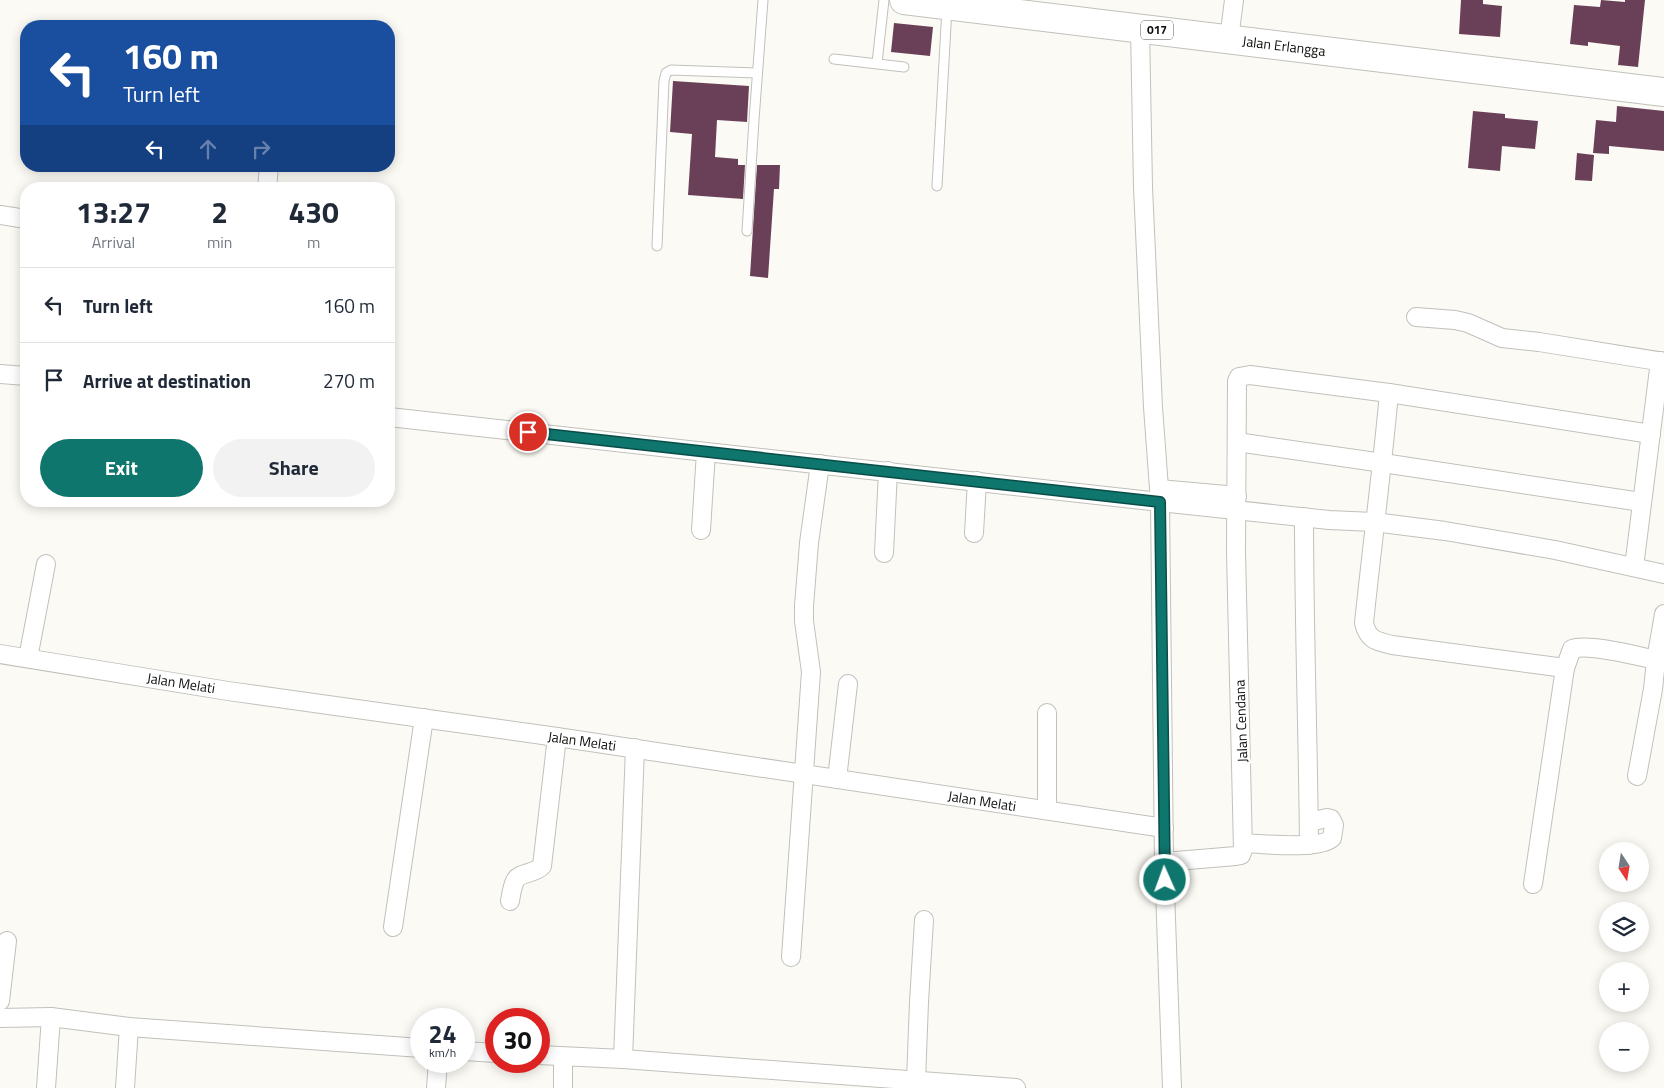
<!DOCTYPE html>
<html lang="en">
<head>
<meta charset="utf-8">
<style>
	body { margin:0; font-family:"Titillium Web",sans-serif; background:#f2f2f3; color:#1f2937; height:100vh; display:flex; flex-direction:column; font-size:19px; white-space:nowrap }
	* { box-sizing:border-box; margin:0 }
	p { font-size:16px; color:#747a83 }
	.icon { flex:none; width:28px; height:28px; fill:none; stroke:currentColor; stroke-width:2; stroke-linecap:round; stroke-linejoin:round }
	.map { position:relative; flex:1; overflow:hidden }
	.drawer { position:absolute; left:20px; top:182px; width:375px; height:325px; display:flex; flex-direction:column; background:#fff; border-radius:20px; box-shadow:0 2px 12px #0003 }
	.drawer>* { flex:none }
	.hud { position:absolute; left:20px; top:20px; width:375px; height:152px; border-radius:20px; box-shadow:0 2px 12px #0003; background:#1a4fa0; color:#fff; overflow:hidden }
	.needle { width:32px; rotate:168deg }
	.buttons { position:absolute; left:1599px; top:842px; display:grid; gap:10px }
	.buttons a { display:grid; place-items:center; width:50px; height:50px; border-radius:50%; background:#fff; box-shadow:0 2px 12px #0003; font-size:25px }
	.speed { position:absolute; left:410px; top:1008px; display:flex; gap:10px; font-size:25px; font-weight:700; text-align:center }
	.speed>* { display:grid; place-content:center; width:65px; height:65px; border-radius:50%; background:#fff; box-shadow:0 2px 12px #0003; line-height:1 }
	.speed small { font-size:12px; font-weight:400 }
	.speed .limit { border:8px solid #d22; background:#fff; color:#111 }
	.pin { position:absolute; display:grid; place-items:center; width:42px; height:42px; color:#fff; margin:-21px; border:2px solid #fff; border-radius:50%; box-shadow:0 1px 5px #0007 }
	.me { position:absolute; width:55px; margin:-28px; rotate:358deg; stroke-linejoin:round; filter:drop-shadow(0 0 4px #0008) }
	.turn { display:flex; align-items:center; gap:18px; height:105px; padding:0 20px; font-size:22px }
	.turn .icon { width:65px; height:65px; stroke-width:2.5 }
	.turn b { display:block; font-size:35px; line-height:42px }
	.lanes { display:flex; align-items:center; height:48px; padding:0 20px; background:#0003; justify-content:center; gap:25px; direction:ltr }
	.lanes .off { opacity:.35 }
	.eta { display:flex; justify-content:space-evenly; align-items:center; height:85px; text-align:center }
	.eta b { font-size:30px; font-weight:700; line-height:35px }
	.cta { display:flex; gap:10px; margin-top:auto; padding:10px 20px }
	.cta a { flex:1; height:58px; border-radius:30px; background:#0f766e; color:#fff; font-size:20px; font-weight:700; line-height:58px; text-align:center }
	.cta a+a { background:#f2f2f3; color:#1f2937 }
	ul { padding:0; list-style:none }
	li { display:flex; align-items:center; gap:15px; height:75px; padding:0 20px; border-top:1px solid #e0e1e3 }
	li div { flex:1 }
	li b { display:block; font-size:19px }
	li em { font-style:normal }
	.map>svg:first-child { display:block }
	.building { fill:#694058 }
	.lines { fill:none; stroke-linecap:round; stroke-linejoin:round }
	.service-casing { stroke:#c2c0bb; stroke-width:11 }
	.minor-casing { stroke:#c2c0bb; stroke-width:20 }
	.primary-casing { stroke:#c2c0bb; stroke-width:30 }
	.service { stroke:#fff; stroke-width:9 }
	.minor { stroke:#fff; stroke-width:18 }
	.primary { stroke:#fff; stroke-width:28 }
	.route-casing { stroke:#0a4d48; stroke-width:12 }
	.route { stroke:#0f766e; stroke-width:9 }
	.labels { text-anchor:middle; stroke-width:5; stroke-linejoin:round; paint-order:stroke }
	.shield { fill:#fff; stroke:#565654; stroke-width:1 }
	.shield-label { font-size:12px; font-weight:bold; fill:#0e0d0b }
	.street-label { font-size:14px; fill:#0e0d0b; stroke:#fff }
</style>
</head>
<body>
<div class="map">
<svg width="1664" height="1088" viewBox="0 0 1664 1088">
	<rect width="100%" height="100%" fill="#fcfaf4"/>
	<g class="building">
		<polygon points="1461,0 1483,0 1483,4 1502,6 1500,37 1459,34"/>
		<polygon points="1601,0 1625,2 1625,0 1645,0 1638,67 1618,65 1620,46 1588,42 1588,46 1570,44 1574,5 1600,7"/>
		<polygon points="894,23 933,27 930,56 891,52"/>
		<polygon points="673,81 749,86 747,122 717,120 715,157 738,159 738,165 745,165 743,199 688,195 692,134 670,132"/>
		<polygon points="1617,106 1664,111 1664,151 1609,146 1609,154 1593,153 1596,120 1616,122"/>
		<polygon points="1473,111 1505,114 1505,118 1538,121 1535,149 1502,146 1500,171 1468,168"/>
		<polygon points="1577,153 1594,155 1592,181 1575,180"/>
		<polygon points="757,165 780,165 779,189 774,189 768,278 750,276"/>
	</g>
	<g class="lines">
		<defs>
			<g id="service">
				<polyline points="834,59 904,67"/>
				<polyline points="877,63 884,0"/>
				<polyline points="937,186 947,8"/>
				<polyline points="747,231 754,120 763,0"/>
				<polyline points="657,246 664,81 666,73 671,70 757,73"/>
			</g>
			<g id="minor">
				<polyline points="1140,28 1143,187 1153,407 1160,502 1164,862 1172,1088"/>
				<polyline points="1229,39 1234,0"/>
				<polyline points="267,189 269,166"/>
				<polyline points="0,215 26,219"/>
				<polyline points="1416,317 1455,320 1468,323 1502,338 1539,342 1664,362"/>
				<polyline points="0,374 26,376"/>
				<path d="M 1389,393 C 1382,470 1372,546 1364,623 C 1368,640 1376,641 1392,645 L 1565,668 L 1572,649 C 1588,643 1638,656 1656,660"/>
				<polyline points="389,417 1160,502 1329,520 1374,522 1445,531 1555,550 1664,574"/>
				<polyline points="1237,442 1383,463 1641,502"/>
				<polyline points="1159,489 1237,496"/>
				<path d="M 1304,517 C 1304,626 1308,735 1309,845"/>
				<polyline points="701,530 706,452"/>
				<polyline points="974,533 977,481"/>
				<polyline points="884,553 888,471"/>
				<polyline points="1634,567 1660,361"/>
				<polyline points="0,654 228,691 557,737 1164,828"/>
				<polyline points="28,658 46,564"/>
				<polyline points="1637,776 1653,689 1656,660 1664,614"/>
				<polyline points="837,779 848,684"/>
				<polyline points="1047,810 1047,713"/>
				<path d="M 1244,843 C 1263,844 1320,850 1332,838 L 1334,825 L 1331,819 L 1327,818 L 1309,822"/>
				<polyline points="1164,862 1236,856 1241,855 1243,850 1236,552 1237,381 1239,377 1250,375 1389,393 1651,434"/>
				<polyline points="1533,884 1565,668"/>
				<path d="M 510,901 C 511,895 512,887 515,881 C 519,872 535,874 542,866 L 557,737"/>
				<polyline points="393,927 424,718"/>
				<polyline points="791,957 811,672 804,621 804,606 809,543 820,464"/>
				<polyline points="0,1001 7,941"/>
				<polyline points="0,1018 51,1017 129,1027 421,1048"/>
				<polyline points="464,1051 496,1053"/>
				<polyline points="539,1055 623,1059 1016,1088"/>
				<polyline points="563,1057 563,1088"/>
				<polyline points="623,1059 635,748"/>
				<polyline points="916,1081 919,1002 924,920"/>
				<polyline points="46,1088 51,1017"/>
				<polyline points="125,1088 129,1027"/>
				<polyline points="436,1088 438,1061"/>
			</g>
			<polyline id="primary" points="904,0 1664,92"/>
		</defs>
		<use href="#service" class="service-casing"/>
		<use href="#minor" class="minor-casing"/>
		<use href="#primary" class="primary-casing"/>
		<use href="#service" class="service"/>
		<use href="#minor" class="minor"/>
		<use href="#primary" class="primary"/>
	</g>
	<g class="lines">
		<defs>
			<polyline id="route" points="528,432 1160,502 1165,880"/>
		</defs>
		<use href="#route" class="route-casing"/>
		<use href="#route" class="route"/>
	</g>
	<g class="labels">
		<rect class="shield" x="1141" y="20.5" width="32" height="19" rx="4"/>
		<g class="shield-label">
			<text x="1157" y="34">017</text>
		</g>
		<g class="street-label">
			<text transform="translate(1284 46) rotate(7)" y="5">Jalan Erlangga</text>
			<text transform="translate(181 683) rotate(9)" y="5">Jalan Melati</text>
			<text transform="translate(1241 721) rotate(-92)" y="5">Jalan Cendana</text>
			<text transform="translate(582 741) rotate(8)" y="5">Jalan Melati</text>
			<text transform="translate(982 801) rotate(9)" y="5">Jalan Melati</text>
		</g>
	</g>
</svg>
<div class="buttons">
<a><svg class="needle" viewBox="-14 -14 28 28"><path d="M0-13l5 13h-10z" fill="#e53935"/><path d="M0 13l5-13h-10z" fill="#747a83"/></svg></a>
<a><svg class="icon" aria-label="layers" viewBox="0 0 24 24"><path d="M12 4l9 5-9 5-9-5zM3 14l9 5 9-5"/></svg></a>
<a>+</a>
<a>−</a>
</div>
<div class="speed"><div>24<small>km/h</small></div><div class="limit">30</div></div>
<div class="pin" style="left:528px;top:432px;background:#d93025"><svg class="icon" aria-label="arrive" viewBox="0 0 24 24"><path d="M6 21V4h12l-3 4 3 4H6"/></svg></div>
<svg class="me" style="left:1165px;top:880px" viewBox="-20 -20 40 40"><circle r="17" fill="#0f766e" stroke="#fff" stroke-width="3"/><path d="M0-11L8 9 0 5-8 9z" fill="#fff"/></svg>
<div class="hud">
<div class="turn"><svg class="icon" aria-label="left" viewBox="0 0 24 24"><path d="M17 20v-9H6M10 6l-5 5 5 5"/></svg><div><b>160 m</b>Turn left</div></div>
<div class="lanes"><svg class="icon" aria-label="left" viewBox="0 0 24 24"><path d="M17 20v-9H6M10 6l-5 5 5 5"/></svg><svg class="icon off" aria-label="ahead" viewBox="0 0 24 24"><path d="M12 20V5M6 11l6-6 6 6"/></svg><svg class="icon off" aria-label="right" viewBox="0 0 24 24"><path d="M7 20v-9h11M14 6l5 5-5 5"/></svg></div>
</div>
<section class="drawer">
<div class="eta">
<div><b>13:27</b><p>Arrival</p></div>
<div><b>2</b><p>min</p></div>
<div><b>430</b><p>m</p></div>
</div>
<ul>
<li><svg class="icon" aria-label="left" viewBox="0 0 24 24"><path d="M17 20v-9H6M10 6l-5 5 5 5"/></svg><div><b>Turn left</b></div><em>160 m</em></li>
<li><svg class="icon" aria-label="arrive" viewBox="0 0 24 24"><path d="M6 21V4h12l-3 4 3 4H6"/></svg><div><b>Arrive at destination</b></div><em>270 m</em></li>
</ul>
<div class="cta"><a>Exit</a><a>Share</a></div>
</section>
</div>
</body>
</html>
